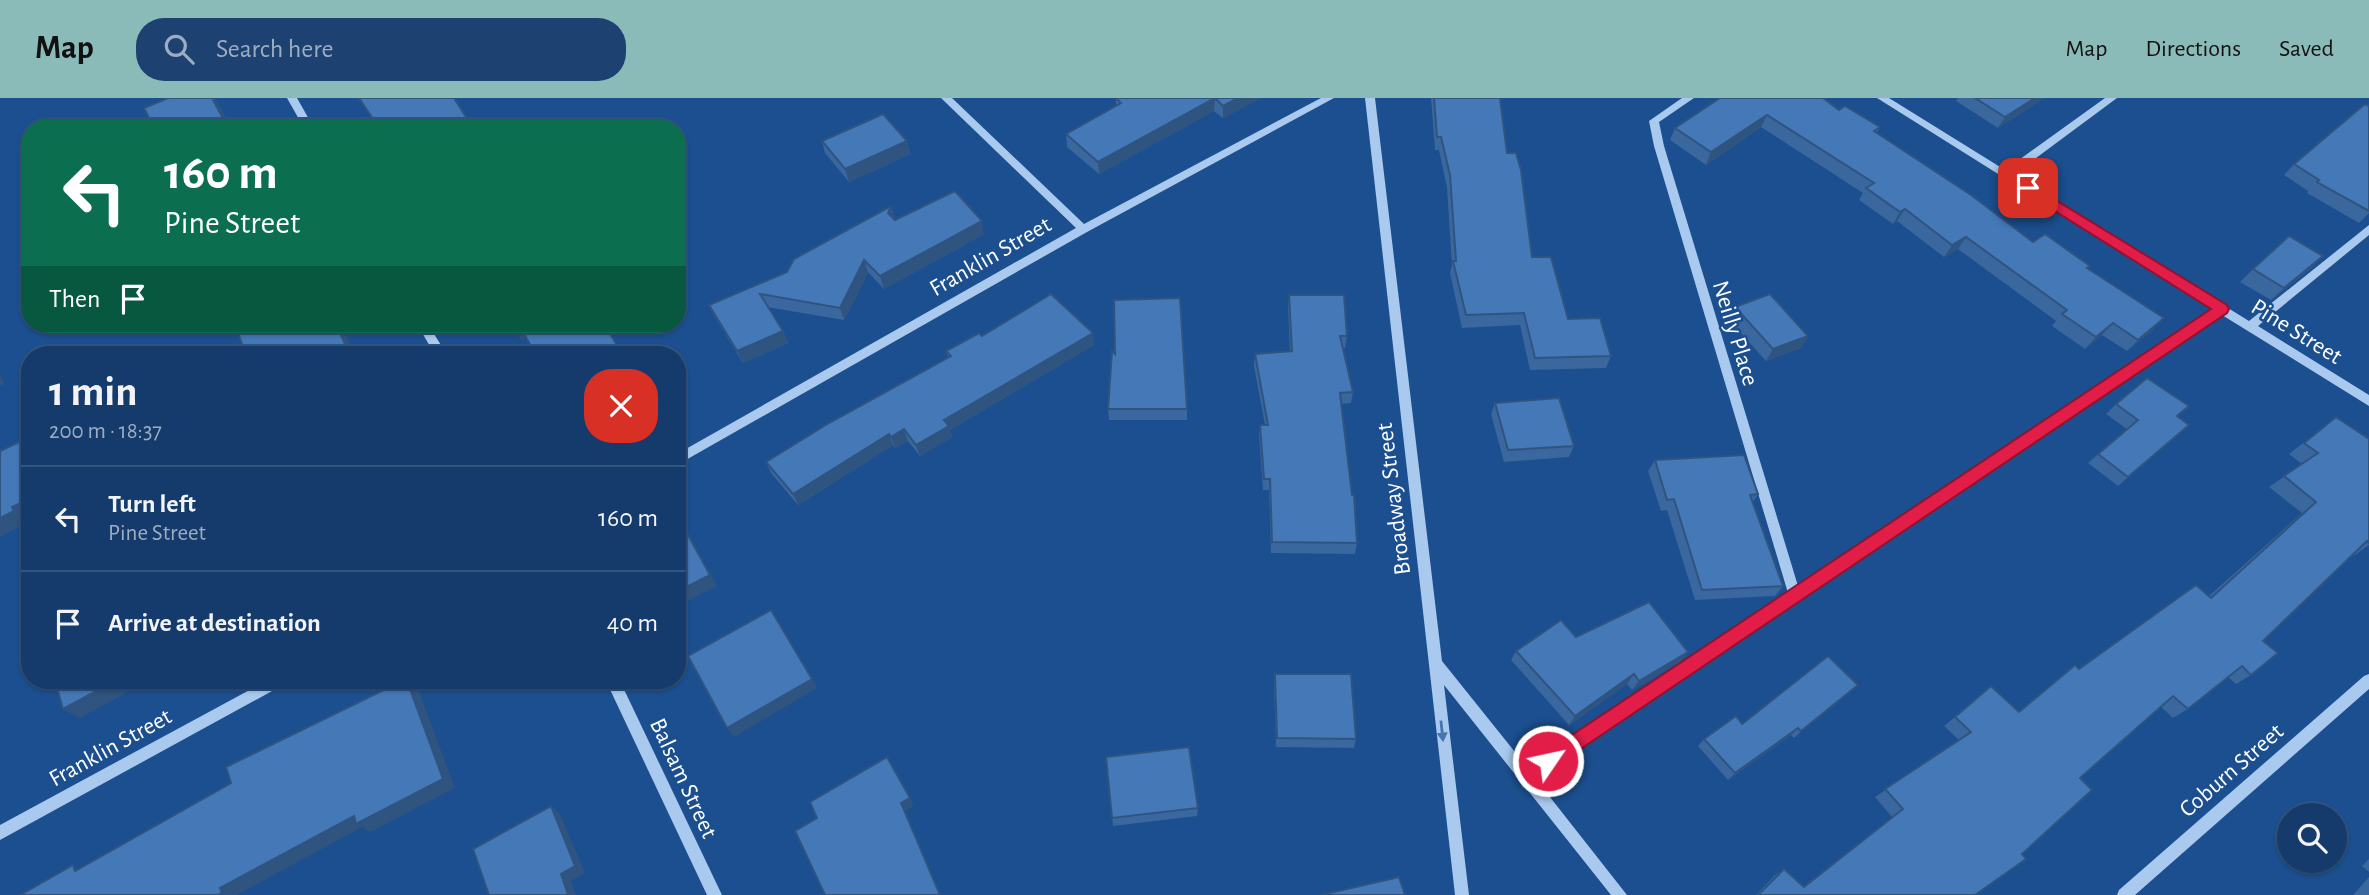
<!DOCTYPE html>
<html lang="en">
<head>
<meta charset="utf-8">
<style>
	body { margin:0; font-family:"Alegreya Sans",sans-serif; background:#1d4271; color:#f1f3f6; height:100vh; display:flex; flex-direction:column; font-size:26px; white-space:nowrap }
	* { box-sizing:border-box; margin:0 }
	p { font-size:23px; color:#9dadc1 }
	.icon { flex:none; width:38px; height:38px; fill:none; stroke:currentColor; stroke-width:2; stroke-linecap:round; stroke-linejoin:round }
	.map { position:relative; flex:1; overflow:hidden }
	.details { position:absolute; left:21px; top:248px; width:665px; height:343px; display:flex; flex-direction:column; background:#143b6b; border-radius:28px; box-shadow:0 2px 5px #0004,0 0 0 2px #33557e }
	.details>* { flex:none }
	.top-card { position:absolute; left:21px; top:21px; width:665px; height:214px; border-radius:28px; box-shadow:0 2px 5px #0004,0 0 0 2px #33557e; background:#0b6e4f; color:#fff; overflow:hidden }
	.buttons { position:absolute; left:2277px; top:705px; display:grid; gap:14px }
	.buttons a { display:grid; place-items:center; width:70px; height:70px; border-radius:50%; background:#143b6b; box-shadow:0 2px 5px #0004,0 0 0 2px #33557e; font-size:35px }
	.pin { position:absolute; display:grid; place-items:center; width:60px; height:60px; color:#fff; margin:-30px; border-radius:14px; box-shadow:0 4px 10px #0006 }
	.me { position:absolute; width:77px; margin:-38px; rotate:56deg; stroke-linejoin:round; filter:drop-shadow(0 0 5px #0008) }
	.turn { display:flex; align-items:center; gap:24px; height:147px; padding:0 28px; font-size:32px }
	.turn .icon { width:91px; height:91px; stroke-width:2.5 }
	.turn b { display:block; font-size:49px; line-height:60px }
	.then { display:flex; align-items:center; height:66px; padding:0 28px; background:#0003; gap:14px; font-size:26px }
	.round { display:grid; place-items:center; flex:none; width:74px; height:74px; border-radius:28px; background:#1d4271 }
	.head { display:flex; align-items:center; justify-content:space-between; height:119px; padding:0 28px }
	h1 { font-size:42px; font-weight:700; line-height:52px }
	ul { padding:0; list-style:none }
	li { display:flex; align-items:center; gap:21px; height:105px; padding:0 28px; border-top:2px solid #33557e }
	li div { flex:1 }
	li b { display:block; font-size:26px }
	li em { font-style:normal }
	header { display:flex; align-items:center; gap:42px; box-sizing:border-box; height:98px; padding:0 35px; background:#8bbbb9; color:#111 }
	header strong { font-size:33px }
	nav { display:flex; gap:38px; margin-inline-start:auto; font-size:24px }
	.search { width:490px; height:63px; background:#1d4271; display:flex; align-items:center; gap:18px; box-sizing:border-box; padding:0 24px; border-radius:28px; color:#9dadc1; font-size:26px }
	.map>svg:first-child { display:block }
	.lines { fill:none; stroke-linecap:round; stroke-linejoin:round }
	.minor { fill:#a9c9ee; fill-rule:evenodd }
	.wall { fill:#3a679d }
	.shaded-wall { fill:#305480 }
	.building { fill:#4478b7; stroke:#305480; stroke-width:2 }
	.oneway { fill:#4674ac }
	.route { fill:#e11d48; stroke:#92132f; stroke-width:2 }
	.labels { text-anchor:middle; stroke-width:5; stroke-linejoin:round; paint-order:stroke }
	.street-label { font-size:24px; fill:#fff; stroke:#1b4f8f }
</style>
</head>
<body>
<header>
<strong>Map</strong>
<div class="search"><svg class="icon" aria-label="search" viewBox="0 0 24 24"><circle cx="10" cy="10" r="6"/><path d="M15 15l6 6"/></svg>Search here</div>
<nav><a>Map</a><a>Directions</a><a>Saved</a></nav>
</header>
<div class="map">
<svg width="2369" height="797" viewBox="0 0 2369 797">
	<rect width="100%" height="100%" fill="#1b4f8f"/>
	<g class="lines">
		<g class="minor">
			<polygon points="287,0 297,0 314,30 304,30"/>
			<polygon points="941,0 952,0 1084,126 1321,0 1334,0 1087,134 677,367 677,356 1076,130"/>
			<polygon points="1365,0 1375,0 1442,563 1527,669 1788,495 1654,48 1649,23 1682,0 1694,0 1659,24 1664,48 1798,488 2213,211 1877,0 1889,0 2005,72 2105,0 2117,0 2013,77 2249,223 2369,127 2369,137 2258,228 2369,297 2369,308 2222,217 1535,680 1627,797 1611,797 1444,587 1469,797 1455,797"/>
			<polygon points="417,226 428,226 447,257 435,257"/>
			<polygon points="2369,576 2369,591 2135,797 2117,797 2119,792 2364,578"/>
			<polygon points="266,583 285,583 283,587 0,742 0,727"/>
			<polygon points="606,583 620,583 722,797 707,797"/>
		</g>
	</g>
	<g class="wall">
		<polygon points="1116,0 1261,0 1223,20 1214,13 1099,76 1067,49 1066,36 1116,8"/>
		<polygon points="1431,0 1500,0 1507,55 1532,159 1568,221 1611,258 1606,270 1530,272 1520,227 1462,230 1450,175 1452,167 1447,90 1439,52 1435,52"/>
		<polygon points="1720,0 1839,12 1880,29 1876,35 2033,144 2088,170 2153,232 2127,253 2102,237 2085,251 2052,228 2056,223 1958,151 1944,159 1897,123 1893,126 1859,102 1863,95 1761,29 1706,67 1670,42 1675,30"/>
		<polygon points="1958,0 2044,0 1998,30 1956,3"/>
		<polygon points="2369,8 2369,115 2359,125 2307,95 2308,93 2284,77 2294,66"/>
		<polygon points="822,43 907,43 910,56 849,84 825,55"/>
		<polygon points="891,108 895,122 984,136 884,191 868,174 844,222 767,209 783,233 788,245 743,265 715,219 709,207 787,174"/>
		<polygon points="2323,158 2310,171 2271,202 2240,184 2253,171"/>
		<polygon points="1289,197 1347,238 1345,250 1343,250 1353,294 1351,305 1341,306 1357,445 1355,456 1271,455 1269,392 1263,392 1259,338 1260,327 1265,327 1254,268 1255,256 1290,253 1288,209"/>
		<polygon points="1735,209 1808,238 1801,250 1766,263 1729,222"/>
		<polygon points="982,238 1094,247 950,332 952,339 920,358 908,343 895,350 893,347 798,407 771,375 766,364 948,259 946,253"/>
		<polygon points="1115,256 1187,311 1187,322 1109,322 1108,311"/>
		<polygon points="1495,305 1574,348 1569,359 1504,364 1491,316"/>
		<polygon points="2116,306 2177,319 2189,327 2118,388 2088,365 2127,331 2106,316"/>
		<polygon points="2336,319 2369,341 2369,447 2355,457 2353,456 2263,543 2251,577 2236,586 2228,579 2188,611 2173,620 2160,608 2080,680 1975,797 1756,797 1774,778 1784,771 1803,789 1892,719 1875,699 1959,642 1944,628 1980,598 2019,613 2075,567 2079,571 2209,498 2302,415 2269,389 2302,366 2289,356"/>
		<polygon points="1655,362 1758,396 1753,404 1783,488 1775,498 1695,502 1667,412 1661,413 1648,373"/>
		<polygon points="1576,539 1688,554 1681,563 1632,592 1627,586 1569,627 1511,562 1516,553"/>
		<polygon points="1275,576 1356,641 1354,650 1276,649 1274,585"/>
		<polygon points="1858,587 1794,640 1791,637 1728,682 1698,648 1704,641 1742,626"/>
		<polygon points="1106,659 1198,710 1197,718 1113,728"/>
		<polygon points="2369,761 2369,774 2362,768"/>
		<polygon points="2369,779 2369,797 2353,797"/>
	</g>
	<g class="shaded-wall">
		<polygon points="212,0 215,0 232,30 226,26"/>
		<polygon points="1215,0 1214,13 1099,76 1098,64"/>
		<polygon points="1238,0 1261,0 1223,20 1223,8"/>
		<polygon points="2035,0 2044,0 1998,30 2005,19"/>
		<polygon points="1767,17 1761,29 1706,67 1711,54"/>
		<polygon points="907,43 910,56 849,84 845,71"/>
		<polygon points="891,108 894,120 891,127 888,115"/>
		<polygon points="1905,111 1897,123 1893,126 1900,114"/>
		<polygon points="982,123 984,136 884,191 880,178"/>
		<polygon points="1966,139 1958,151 1944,159 1952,147"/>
		<polygon points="2323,158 2310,171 2271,202 2284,190"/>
		<polygon points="864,162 868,174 844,222 840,210"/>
		<polygon points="2164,220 2153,232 2127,253 2138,242"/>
		<polygon points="2113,225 2102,237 2085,251 2096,239"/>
		<polygon points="336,226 341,226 355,257 350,257"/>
		<polygon points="519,227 527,239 521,242 513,230"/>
		<polygon points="783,233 788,245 743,265 737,253"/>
		<polygon points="1093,235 1094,247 950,332 952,339 920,358 916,347 944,322"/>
		<polygon points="1808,238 1801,250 1766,263 1773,251"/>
		<polygon points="618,249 623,257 608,257 606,254"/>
		<polygon points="0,275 4,286 0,288"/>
		<polygon points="904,331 908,343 895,350 891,339"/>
		<polygon points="889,336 893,347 798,407 793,396"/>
		<polygon points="30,401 30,419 28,420 29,423 0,439 0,420 12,409"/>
		<polygon points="677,416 717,488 677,508"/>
		<polygon points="1688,554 1681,563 1632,592 1639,583"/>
		<polygon points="1634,576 1627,586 1569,627 1575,618"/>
		<polygon points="812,581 817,590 734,639 727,630"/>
		<polygon points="115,583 147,583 80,620 63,611"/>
		<polygon points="407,583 409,583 418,591 455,690 370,734 362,729 237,797 218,797 220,790"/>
		<polygon points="1858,587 1851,594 1794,640 1801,633"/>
		<polygon points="1798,630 1791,637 1728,682 1735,675"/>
		<polygon points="910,700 914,708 905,713 941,797 901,705"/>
		<polygon points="551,708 560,716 585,775 571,783 576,797 568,797 561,776"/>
	</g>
	<g class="building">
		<polygon points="168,0 212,0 226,26 231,24 233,30 154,30 144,10"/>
		<polygon points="359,0 454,0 473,30 379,30"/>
		<polygon points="1116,0 1238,0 1223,8 1215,0 1098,64 1066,36 1121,5"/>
		<polygon points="1434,0 1500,0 1507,55 1516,55 1521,72 1532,159 1551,159 1568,221 1600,220 1611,258 1535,260 1524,215 1466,217 1453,163 1456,163 1450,77 1441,39 1437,39"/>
		<polygon points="1720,0 1823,0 1839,12 1845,8 1880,29 1874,33 1971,97 2033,144 2045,136 2090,168 2087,170 2164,220 2138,242 2113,225 2096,239 2062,216 2067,212 1966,139 1952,147 1905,111 1900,114 1866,90 1874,85 1767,17 1711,54 1675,30"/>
		<polygon points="1975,0 2035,0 2005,19"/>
		<polygon points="2365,6 2369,8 2369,113 2317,84 2319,82 2294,66"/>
		<polygon points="883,16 907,43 845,71 822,43"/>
		<polygon points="955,93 982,123 880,178 864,162 840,210 760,196 783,233 737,253 709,207 787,174 794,161 891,108 888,115 895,122"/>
		<polygon points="2289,138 2323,158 2284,190 2253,171"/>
		<polygon points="1051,196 1093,235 944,322 949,328 916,347 904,331 891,339 889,336 793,396 766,364 829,325 951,258 946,253 979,235 982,238"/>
		<polygon points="1770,196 1808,238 1773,251 1735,209"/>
		<polygon points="1289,197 1344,197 1347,238 1340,238 1353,294 1340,295 1352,397 1354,397 1357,445 1272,444 1270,381 1264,381 1260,327 1268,327 1255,256 1292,253"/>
		<polygon points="1180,200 1187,311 1108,311 1112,253 1115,256 1114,202"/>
		<polygon points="235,226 336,226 350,257 231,257 229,252 242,246"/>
		<polygon points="511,226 571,226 574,231 586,226 604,226 618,249 606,254 608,257 536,257 519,227 513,230"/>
		<polygon points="373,254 375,257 365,257"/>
		<polygon points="2147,280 2189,308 2177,318 2189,327 2128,379 2098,356 2138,322 2116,306"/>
		<polygon points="1559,300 1574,348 1508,352 1495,305"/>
		<polygon points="2336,319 2369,341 2369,445 2367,443 2263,543 2278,555 2251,577 2242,568 2188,611 2173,598 2080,680 2092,692 2022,756 2026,761 1975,797 1758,797 1784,771 1804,789 1903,711 1885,691 1971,634 1955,619 1991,588 2019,614 2075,567 2079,571 2196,487 2211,500 2316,404 2284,378 2318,355 2304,345"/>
		<polygon points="30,339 30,401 12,409 14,413 0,420 0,353"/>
		<polygon points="1744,357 1758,396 1750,397 1783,488 1702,492 1674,401 1667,402 1655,362"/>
		<polygon points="677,417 710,477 677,494"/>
		<polygon points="1649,504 1688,554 1639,583 1634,576 1575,618 1516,553 1561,522 1576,539"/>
		<polygon points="771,512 812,581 727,630 688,558"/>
		<polygon points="1828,558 1858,587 1801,633 1798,630 1735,675 1704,641 1736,618 1742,626"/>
		<polygon points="1275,576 1351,576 1356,641 1277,640"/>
		<polygon points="55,583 115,583 63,611"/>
		<polygon points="402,583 407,583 443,681 356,726 354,718 220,790 222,795 218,797 20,797 73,767 75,773 231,685 226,669"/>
		<polygon points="1189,649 1198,710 1112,720 1106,659"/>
		<polygon points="887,659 910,700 901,705 940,797 825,797 795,733 817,720 810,704"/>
		<polygon points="551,708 575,768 561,776 568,797 489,797 473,751"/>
		<polygon points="1399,779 1405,797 1321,797"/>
	</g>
	<defs><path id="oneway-solid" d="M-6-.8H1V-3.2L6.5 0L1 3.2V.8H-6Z" transform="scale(1.75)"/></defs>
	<use class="oneway" href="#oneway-solid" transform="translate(1442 633) rotate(84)"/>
	<polygon class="route" points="2028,85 2227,207 2229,211 2227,215 1554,669 1548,672 1542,669 1539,663 1542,657 2211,211 2023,93 2023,87"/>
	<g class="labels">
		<g class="street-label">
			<text transform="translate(990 158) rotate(-30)" y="8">Franklin Street</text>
			<text transform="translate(2297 233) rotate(32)" y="8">Pine Street</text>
			<text transform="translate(1736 235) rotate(73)" y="8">Neilly Place</text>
			<text transform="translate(1393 401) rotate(-97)" y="8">Broadway Street</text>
			<text transform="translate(110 649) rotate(-29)" y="8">Franklin Street</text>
			<text transform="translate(2231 672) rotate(-41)" y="8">Coburn Street</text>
			<text transform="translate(684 680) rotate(65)" y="8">Balsam Street</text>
		</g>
	</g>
</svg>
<div class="buttons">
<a><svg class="icon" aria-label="search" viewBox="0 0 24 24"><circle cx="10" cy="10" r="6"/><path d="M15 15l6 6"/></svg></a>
</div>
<div class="pin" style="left:2028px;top:90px;background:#d93025"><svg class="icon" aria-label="arrive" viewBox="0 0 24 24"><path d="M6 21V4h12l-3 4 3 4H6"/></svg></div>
<svg class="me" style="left:1548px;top:663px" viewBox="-20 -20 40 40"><circle r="17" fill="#e11d48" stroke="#fff" stroke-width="3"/><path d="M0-11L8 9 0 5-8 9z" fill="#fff"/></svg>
<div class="top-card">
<div class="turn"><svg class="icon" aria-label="left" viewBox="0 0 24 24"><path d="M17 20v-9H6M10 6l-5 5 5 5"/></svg><div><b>160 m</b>Pine Street</div></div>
<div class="then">Then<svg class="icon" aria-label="arrive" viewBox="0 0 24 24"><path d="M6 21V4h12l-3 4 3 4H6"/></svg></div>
</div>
<section class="details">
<div class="head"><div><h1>1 min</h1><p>200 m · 18:37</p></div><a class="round" style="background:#d93025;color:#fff"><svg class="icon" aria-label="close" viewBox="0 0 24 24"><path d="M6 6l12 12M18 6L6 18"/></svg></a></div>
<ul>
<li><svg class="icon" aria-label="left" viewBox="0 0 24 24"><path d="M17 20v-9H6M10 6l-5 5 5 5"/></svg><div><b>Turn left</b><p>Pine Street</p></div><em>160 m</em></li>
<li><svg class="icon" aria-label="arrive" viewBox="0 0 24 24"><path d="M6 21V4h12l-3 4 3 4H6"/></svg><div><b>Arrive at destination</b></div><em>40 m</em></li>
</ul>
</section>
</div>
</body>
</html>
